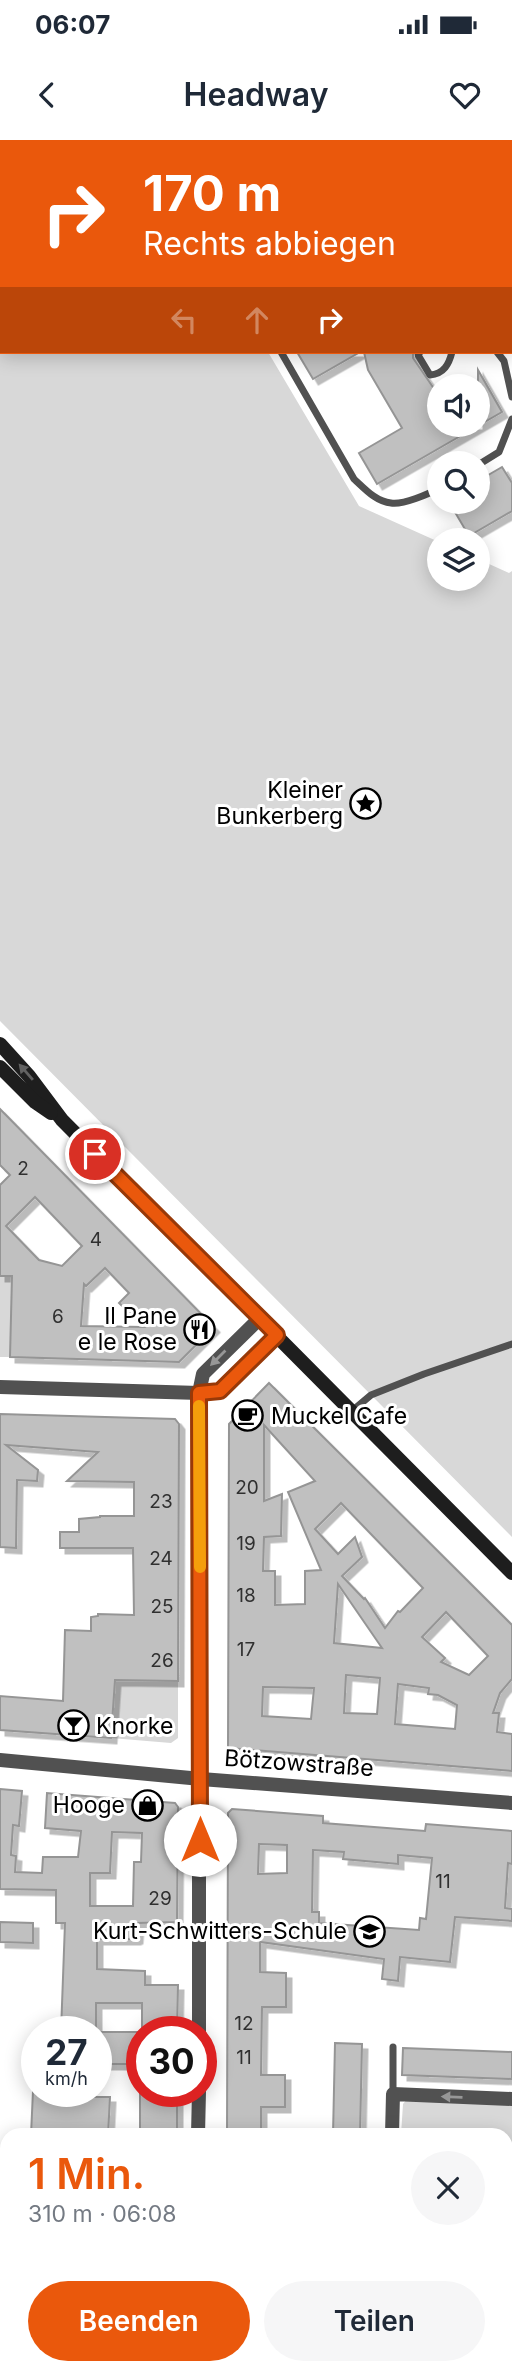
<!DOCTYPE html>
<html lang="de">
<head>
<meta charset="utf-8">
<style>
	body { margin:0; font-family:Inter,sans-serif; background:#f6f6f7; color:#1f2937; height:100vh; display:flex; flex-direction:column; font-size:26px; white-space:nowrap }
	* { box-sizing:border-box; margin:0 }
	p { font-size:23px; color:#747a83 }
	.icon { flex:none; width:38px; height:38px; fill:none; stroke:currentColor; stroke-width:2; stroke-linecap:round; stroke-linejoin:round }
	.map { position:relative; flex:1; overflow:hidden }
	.side { position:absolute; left:0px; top:1988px; width:513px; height:247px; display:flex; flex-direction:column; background:#fff; border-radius:21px 21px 0 0; box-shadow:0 4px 18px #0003 }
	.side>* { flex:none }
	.guide { position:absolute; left:0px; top:0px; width:513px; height:214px; box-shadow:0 4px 18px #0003; background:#ea580c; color:#fff; overflow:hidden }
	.fabs { position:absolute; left:427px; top:234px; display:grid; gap:14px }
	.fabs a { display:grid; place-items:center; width:63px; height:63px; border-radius:50%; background:#fff; box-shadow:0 4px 18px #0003; font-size:35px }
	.speed { position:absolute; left:21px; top:1876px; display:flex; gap:14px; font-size:35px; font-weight:700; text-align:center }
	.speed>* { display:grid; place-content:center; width:91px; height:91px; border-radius:50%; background:#fff; box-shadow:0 4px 18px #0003; line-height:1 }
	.speed small { font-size:18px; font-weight:400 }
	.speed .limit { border:10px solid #d22; background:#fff; color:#111 }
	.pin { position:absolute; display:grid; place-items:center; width:60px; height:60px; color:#fff; margin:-30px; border:4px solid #fff; border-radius:50%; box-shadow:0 2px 7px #0007 }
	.me { position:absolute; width:77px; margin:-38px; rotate:0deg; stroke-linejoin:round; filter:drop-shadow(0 0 5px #0008) }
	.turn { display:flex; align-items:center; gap:24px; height:147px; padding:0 28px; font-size:32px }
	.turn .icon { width:91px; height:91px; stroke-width:2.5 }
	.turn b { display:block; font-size:49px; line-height:60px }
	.lanes { display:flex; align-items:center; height:66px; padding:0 28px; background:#0003; justify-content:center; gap:35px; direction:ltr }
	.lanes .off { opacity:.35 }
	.round { display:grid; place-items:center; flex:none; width:74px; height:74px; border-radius:37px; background:#f6f6f7 }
	.headline { display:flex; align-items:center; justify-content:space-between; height:119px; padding:0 28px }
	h1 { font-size:42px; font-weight:600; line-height:52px; color:#ea580c }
	.action { display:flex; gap:14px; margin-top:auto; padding:14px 28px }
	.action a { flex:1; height:80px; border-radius:42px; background:#ea580c; color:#fff; font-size:28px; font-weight:600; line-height:80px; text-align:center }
	.action a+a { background:#f6f6f7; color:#1f2937 }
	.status { display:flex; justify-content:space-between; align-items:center; height:49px; padding:0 35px; background:#fff; direction:ltr }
	.status svg { height:19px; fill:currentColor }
	header { display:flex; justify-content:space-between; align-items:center; height:91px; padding:0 28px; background:#fff; font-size:32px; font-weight:600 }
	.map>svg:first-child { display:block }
	.green { fill:#d8d8d8 }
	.building { fill:#c0c0c0; stroke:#959595; stroke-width:2; fill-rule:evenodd; filter:url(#shadow) }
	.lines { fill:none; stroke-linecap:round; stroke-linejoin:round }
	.lane { stroke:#515151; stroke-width:7 }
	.street { stroke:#515151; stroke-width:14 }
	.secondary { stroke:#1e1e1e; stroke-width:14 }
	.oneway { fill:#626262 }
	.oneway2 { fill:#979797 }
	.route-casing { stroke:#983908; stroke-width:18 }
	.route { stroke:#ea580c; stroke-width:12 }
	.slow { stroke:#f59e0b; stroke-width:12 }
	.labels { text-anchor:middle; stroke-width:6; stroke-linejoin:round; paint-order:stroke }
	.number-label { font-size:19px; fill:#303030 }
	.poi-label { font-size:23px; fill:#000; stroke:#fff; text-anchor:end }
	.street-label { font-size:23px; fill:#000; stroke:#fff }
</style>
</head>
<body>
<div class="status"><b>06:07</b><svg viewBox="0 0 49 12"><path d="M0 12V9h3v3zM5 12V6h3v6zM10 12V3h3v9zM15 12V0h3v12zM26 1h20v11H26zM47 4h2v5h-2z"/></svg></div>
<header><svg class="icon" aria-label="back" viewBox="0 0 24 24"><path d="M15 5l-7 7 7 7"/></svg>Headway<svg class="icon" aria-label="heart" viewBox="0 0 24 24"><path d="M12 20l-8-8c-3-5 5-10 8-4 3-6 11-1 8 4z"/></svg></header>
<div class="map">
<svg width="512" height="2234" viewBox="0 0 512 2234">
	<defs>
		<filter id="shadow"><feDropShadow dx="5.5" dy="5.5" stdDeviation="0" flood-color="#0004"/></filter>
	</defs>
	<rect width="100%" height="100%" fill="#fff"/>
	<g class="green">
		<polygon points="0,0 234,0 233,2 2,2 2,212 268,212 359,366 439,402 439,439 478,439 478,419 509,433 512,431 512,1397 0,881"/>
		<polygon points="0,1136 12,1136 10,1217 0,1217"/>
		<polygon points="115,1540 178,1541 178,1598 171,1603 111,1598"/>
		<polygon points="407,1959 512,1963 512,2047 506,2047 506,1995 401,1995 403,1964"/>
	</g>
	<g class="building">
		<polygon points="297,212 360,212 313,239"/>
		<polygon points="364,212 413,212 413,218 439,256 439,285 478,285 478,230 502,272 377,344 359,313 402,288 368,230"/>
		<polygon points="502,327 512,343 512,371 469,396 449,362 478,362 478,341"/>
		<path d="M 0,969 L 214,1187 L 179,1222 L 10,1217 L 12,1136 L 0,1136 L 0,1045 L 10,1035 L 0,1025 ZM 35,1057 L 82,1106 L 62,1126 L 39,1120 L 6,1086 ZM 105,1128 L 129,1153 L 119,1163 L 144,1187 L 81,1186 L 84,1144 L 86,1146 Z"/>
		<path d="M 269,1243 L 512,1485 L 512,1539 L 500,1553 L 493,1573 L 499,1573 L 497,1592 L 512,1594 L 512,1631 L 228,1608 L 229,1284 ZM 264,1285 L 315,1341 L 288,1352 L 321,1430 L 305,1431 L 305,1464 L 275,1465 L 275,1431 L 263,1431 L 264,1397 L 281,1396 L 282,1354 L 264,1361 ZM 341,1363 L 423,1448 L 400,1472 L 398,1471 L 385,1488 L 365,1458 L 364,1459 L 342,1436 L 362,1417 L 355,1397 L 338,1414 L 315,1389 ZM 338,1444 L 382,1508 L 334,1503 ZM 446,1472 L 488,1516 L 469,1535 L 441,1522 L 445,1518 L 422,1497 ZM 346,1535 L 380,1538 L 377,1574 L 344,1573 ZM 398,1544 L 429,1548 L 428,1554 L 438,1555 L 457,1565 L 455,1589 L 395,1584 ZM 263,1547 L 314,1548 L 311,1579 L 262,1576 Z"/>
		<polygon points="0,1274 175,1279 179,1284 178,1541 115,1540 111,1598 0,1590 0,1556 63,1561 65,1490 91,1491 91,1477 98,1476 98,1474 134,1475 133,1408 60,1408 60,1392 79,1392 79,1379 100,1377 100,1376 134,1376 134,1342 67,1341 98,1312 6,1305 38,1330 37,1341 17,1340 16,1408 0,1407"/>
		<path d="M 0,1649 L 22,1651 L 19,1686 L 13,1685 L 11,1715 L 16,1716 L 15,1732 L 42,1733 L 43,1717 L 78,1717 L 81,1691 L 45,1688 L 47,1653 L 175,1663 L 178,1667 L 177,1782 L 138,1783 L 137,1798 L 135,1799 L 97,1799 L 97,1829 L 145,1831 L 145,1845 L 178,1845 L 177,1892 L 142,1892 L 142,1863 L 96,1863 L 96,1892 L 61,1892 L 65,1783 L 56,1783 L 56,1750 L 0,1749 ZM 112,1692 L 142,1693 L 141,1722 L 134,1722 L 133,1766 L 90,1766 L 90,1733 L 110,1733 Z"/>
		<path d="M 232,1669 L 323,1676 L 323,1683 L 425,1691 L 426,1684 L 512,1691 L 512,1724 L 508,1723 L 505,1768 L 512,1769 L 512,1781 L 455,1777 L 450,1822 L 400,1817 L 398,1841 L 382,1839 L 384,1819 L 260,1802 L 260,1832 L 286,1833 L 286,1867 L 262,1867 L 261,1935 L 285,1935 L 285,1967 L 261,1967 L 261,1995 L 227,1995 L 228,1673 ZM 259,1704 L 287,1705 L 287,1733 L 258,1734 ZM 313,1710 L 344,1712 L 343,1719 L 398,1724 L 398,1715 L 432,1718 L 426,1779 L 420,1778 L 419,1790 L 319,1783 L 319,1772 L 312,1772 Z"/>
		<polygon points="0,1782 33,1783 33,1803 0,1802"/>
		<rect x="96" y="1892" width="46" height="32"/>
		<polygon points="335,1903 362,1904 360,1995 333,1995"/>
		<polygon points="403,1908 512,1912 512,1939 402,1935"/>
		<polygon points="33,1951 87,1951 86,1957 110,1957 108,1995 31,1995"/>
		<rect x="140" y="1951" width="37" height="44"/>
	</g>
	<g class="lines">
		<g class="lane">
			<polyline points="509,0 510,2"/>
			<polyline points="290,2 292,0"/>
			<polyline points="367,2 369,0"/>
			<polyline points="378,2 378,0"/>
			<polyline points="511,202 512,202"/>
			<path d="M 281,212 L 354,339 C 364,348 376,362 391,363 C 403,365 429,354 439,348"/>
			<path d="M 420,212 L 418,215 L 430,235 C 444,234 449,224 452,212"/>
			<polyline points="497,212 504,221 512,257"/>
			<polyline points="478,325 499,312 512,279"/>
			<polyline points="352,1271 371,1255 424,1234 512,1204"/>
			<polyline points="393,1954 393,1907"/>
			<polyline points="402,2234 402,2228"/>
		</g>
		<g class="street">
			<polyline points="0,1247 199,1253 220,1251 277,1194"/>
			<polyline points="0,1620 201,1639 512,1663"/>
			<polyline points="199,1892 199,1253 203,1234 260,1178"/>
			<polyline points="198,1995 199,1951"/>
			<polyline points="392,1995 393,1954 512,1959"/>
			<polyline points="0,2051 7,2051"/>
			<polyline points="506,2051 512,2051"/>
			<polyline points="197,2234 197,2228"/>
		</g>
		<g class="secondary">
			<polyline points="0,904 29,936 62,980 512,1433"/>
			<polyline points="0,927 35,962 51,973"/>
		</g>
	</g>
	<defs><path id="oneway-solid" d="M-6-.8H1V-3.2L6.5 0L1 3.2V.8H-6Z" transform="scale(1.75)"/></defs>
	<use class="oneway" href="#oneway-solid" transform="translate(26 932) rotate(-131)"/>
	<g class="oneway2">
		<use href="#oneway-solid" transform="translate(218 1218) rotate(135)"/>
		<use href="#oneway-solid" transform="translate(452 1957) rotate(-178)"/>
	</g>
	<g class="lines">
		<defs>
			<polyline id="route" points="95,1014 277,1195 220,1251 199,1253 200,1700"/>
		</defs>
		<use href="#route" class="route-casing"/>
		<use href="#route" class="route"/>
		<polyline class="slow" points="199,1266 200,1427"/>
	</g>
	<defs>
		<symbol id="sight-ring" viewBox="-11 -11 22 22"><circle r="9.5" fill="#fff" stroke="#000" stroke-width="1.5"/><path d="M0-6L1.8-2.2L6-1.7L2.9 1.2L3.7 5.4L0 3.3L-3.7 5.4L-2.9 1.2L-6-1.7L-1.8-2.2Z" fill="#000"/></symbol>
		<symbol id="restaurant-ring" viewBox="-11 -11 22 22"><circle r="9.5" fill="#fff" stroke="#000" stroke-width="1.5"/><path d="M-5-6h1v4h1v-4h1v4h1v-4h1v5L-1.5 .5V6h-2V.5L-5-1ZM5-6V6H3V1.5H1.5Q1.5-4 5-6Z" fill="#000"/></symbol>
		<symbol id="cafe-ring" viewBox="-11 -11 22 22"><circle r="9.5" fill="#fff" stroke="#000" stroke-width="1.5"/><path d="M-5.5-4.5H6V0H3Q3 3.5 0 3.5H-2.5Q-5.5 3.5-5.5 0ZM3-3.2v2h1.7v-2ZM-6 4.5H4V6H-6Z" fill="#000"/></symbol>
		<symbol id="bar-ring" viewBox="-11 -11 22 22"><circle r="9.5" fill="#fff" stroke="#000" stroke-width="1.5"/><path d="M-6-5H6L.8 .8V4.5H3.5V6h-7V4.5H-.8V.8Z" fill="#000"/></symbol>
		<symbol id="shop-ring" viewBox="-11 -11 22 22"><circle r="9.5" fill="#fff" stroke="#000" stroke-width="1.5"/><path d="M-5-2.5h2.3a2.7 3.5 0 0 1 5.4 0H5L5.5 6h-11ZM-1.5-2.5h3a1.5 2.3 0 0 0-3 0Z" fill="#000"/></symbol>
		<symbol id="school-ring" viewBox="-11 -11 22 22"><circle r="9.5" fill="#fff" stroke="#000" stroke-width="1.5"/><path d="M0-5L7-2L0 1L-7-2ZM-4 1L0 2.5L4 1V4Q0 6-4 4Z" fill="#000"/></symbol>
	</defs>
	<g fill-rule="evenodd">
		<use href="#sight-ring" x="348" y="646" width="35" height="35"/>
		<use href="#restaurant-ring" x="182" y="1172" width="35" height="35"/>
		<use href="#cafe-ring" x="230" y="1258" width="35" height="35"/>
		<use href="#bar-ring" x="56" y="1568" width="35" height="35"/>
		<use href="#shop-ring" x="130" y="1648" width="35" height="35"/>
		<use href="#school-ring" x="352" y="1774" width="35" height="35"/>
	</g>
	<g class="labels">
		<g class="number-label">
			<text x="23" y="1035">2</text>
			<text x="96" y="1106">4</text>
			<text x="58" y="1183">6</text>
			<text x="247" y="1354">20</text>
			<text x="161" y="1368">23</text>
			<text x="246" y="1410">19</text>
			<text x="161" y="1425">24</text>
			<text x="246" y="1462">18</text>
			<text x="162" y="1473">25</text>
			<text x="246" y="1516">17</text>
			<text x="162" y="1527">26</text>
			<text x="443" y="1748">11</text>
			<text x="160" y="1765">29</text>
			<text x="244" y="1890">12</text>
			<text x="244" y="1924">11</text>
		</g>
		<g class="poi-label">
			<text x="343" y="658">Kleiner<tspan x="343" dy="26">Bunkerberg</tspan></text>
			<text x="177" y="1184">Il Pane<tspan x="177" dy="26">e le Rose</tspan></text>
			<text x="271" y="1284" text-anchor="start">Muckel Cafe</text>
			<text x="96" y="1594" text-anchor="start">Knorke</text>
			<text x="125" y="1673">Hooge</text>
			<text x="347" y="1799">Kurt-Schwitters-Schule</text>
		</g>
		<g class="street-label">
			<text transform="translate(299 1623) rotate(4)" y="8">Bötzowstraße</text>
		</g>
	</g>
</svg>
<div class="fabs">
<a><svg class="icon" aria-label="sound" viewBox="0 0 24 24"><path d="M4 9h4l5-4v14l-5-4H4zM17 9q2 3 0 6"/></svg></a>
<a><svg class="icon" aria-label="search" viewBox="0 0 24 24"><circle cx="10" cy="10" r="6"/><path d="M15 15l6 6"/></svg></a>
<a><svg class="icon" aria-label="layers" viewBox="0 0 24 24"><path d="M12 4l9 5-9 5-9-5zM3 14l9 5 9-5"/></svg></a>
</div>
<div class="speed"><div>27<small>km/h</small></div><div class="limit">30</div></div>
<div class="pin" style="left:95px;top:1014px;background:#d93025"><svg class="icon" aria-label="arrive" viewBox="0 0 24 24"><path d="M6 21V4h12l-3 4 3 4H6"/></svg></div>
<svg class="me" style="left:200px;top:1700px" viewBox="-20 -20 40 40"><circle r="19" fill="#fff"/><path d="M0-13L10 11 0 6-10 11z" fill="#ea580c"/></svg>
<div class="guide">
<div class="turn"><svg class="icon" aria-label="right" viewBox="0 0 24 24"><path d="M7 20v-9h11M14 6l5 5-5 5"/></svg><div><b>170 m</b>Rechts abbiegen</div></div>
<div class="lanes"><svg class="icon off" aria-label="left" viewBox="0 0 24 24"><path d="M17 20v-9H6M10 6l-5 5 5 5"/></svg><svg class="icon off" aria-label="ahead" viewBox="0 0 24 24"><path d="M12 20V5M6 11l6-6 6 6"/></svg><svg class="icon" aria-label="right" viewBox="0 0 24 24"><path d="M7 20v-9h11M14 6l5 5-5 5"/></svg></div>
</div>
<section class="side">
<div class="headline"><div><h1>1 Min.</h1><p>310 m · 06:08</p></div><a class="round"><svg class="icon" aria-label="close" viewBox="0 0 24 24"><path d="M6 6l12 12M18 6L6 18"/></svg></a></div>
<div class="action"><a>Beenden</a><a>Teilen</a></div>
</section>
</div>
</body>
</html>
